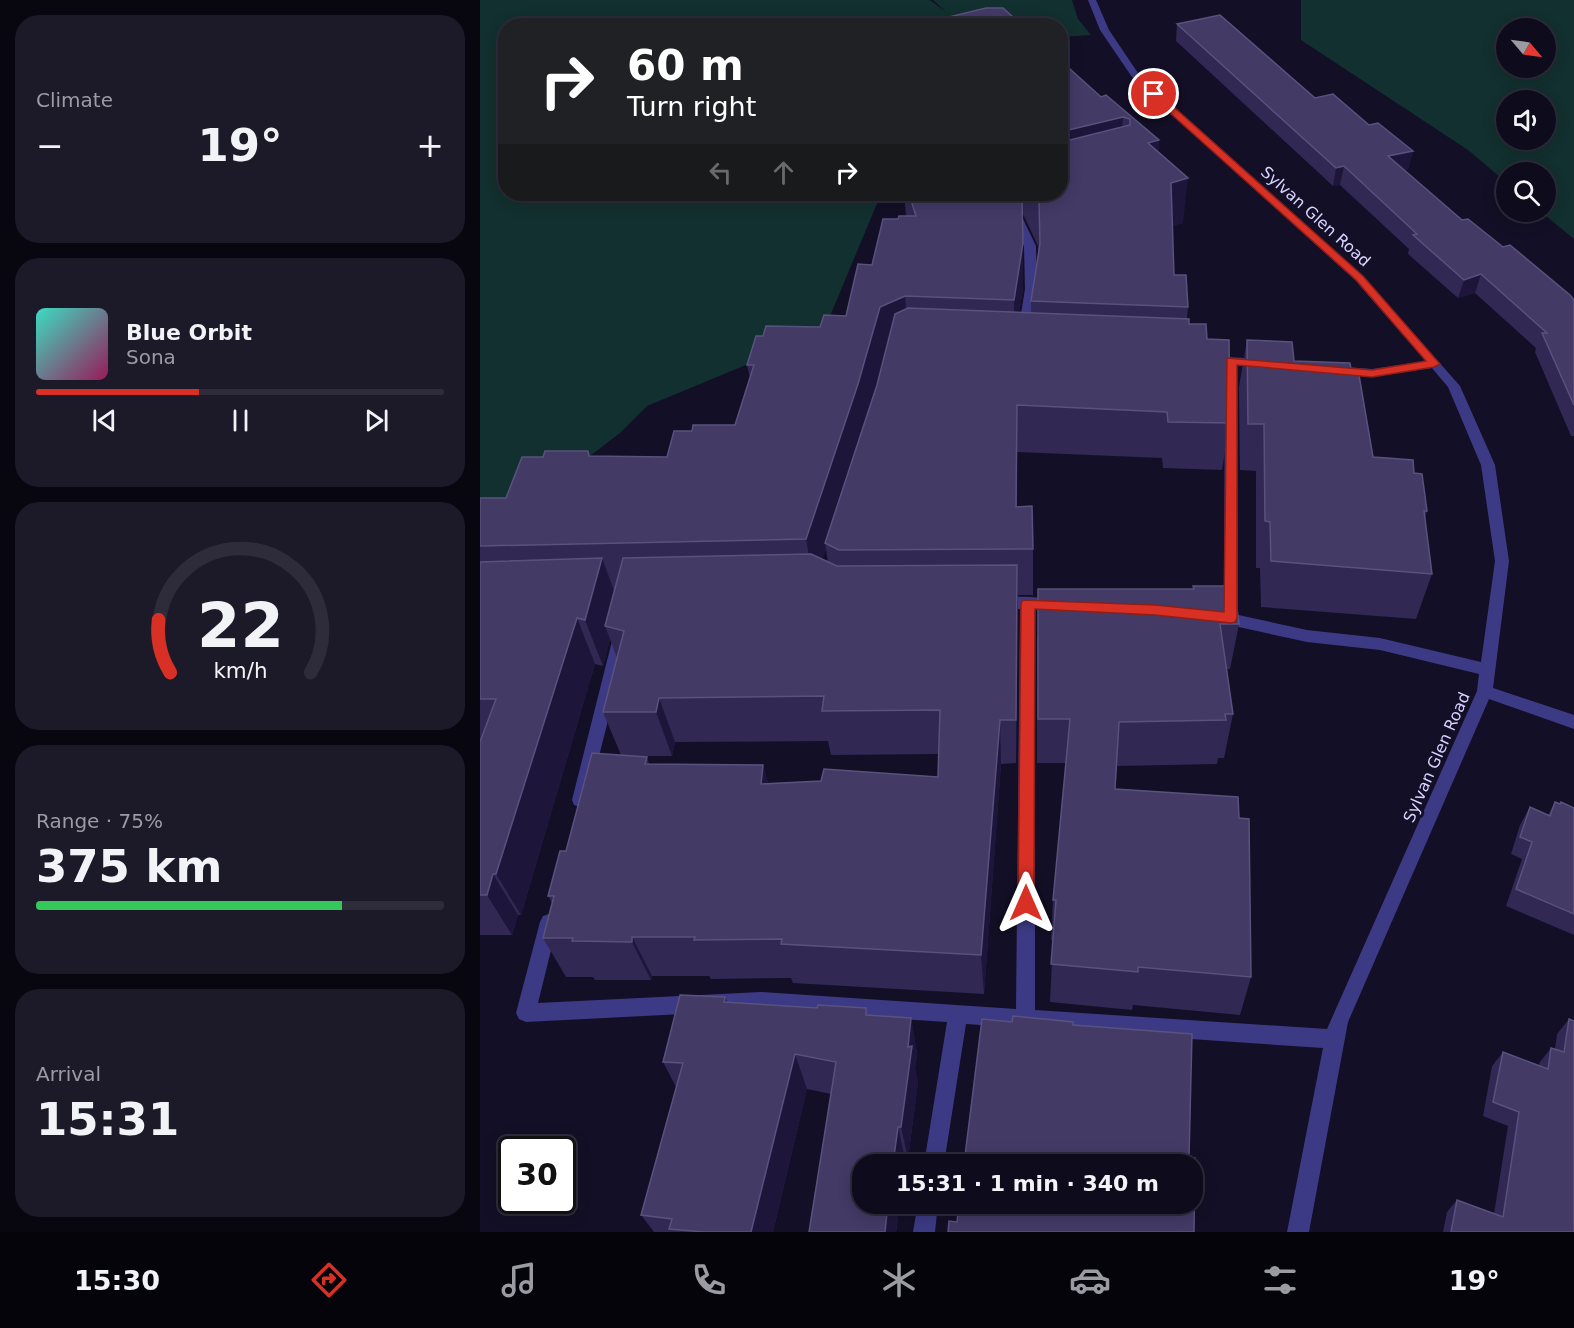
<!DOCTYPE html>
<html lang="en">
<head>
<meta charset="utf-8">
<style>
	body { margin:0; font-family:"DejaVu Sans",sans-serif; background:#1c1929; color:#f1f3f6; height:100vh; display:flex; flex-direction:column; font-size:22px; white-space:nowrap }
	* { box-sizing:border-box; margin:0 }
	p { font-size:20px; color:#9b9ba3 }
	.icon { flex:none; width:33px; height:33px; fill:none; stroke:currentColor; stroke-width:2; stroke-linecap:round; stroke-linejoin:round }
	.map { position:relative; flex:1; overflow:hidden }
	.drawer { display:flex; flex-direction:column; gap:15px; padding:15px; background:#08060f; width:480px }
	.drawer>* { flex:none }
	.banner { position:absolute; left:18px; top:18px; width:570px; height:183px; border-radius:24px; box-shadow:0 3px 15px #0003,0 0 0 2px #2e2b3b; background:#202124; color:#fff; overflow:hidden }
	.needle { width:39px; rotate:119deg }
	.tools { position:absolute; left:1016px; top:18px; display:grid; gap:12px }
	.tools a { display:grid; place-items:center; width:60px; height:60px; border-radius:50%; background:#0e0b1c; box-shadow:0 3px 15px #0003,0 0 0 2px #2e2b3b; font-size:30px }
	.speed { position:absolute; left:18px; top:1136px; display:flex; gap:12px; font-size:30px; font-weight:700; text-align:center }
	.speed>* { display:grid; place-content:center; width:78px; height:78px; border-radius:50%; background:#0e0b1c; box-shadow:0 3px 15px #0003,0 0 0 2px #2e2b3b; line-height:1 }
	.speed .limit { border:3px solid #111; border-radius:9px; background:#fff; color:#111 }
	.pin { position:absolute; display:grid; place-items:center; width:51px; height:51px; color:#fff; margin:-26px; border:3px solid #fff; border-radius:50%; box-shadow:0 2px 6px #0007 }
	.me { position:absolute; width:66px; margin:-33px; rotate:0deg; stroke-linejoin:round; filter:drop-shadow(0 0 4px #0008) }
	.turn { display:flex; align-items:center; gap:21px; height:126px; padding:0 30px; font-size:27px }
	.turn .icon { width:78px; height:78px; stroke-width:2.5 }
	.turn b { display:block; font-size:42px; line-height:51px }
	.lanes { display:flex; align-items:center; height:57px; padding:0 30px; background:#0003; justify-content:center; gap:30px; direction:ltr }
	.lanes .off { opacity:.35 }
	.big { font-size:45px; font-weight:700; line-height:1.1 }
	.drawer .card { flex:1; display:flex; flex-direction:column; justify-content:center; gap:9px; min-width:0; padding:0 21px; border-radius:24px; background:#1c1929 }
	.drawer .dial { align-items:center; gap:0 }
	.dial svg { height:156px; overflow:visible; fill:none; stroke:#2e2b3b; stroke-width:7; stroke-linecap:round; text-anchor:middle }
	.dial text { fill:#f1f3f6; stroke:none }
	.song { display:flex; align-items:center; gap:18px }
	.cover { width:72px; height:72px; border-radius:9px; background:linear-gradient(135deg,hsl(170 70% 55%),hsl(330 70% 35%)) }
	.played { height:6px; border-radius:3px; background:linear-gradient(90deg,#d93025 40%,#2e2b3b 40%) }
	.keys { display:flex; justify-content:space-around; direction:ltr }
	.heat { display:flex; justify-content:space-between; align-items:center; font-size:33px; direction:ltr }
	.charge { height:9px; border-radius:4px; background:linear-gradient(90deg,#34c759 75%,#2e2b3b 0) }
	.trip { position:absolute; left:372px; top:1154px; width:351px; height:60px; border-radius:24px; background:#0e0b1c; box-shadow:0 3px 15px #0003,0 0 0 2px #2e2b3b; font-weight:700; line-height:60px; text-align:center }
	.dock { display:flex; height:96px; justify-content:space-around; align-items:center; background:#06040b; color:#9b9ba3 }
	.dock .icon { width:42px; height:42px }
	.dock .current { color:#d93025 }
	.dock b { font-size:27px; color:#f1f3f6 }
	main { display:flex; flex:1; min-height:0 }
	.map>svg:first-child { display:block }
</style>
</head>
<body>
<main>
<section class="drawer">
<div class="card"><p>Climate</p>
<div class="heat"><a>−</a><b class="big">19°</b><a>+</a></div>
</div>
<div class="card">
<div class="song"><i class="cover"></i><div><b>Blue Orbit</b><p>Sona</p></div></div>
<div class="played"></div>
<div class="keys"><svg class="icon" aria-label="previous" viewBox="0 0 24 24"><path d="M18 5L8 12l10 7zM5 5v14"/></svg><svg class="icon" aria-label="pause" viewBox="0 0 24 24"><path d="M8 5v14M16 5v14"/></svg><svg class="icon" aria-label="next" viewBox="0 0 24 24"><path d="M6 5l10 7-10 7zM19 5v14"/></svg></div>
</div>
<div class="card dial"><svg viewBox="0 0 100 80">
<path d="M14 69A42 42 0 1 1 86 69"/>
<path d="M14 69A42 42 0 0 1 8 42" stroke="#d93025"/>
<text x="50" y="56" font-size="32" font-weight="700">22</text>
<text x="50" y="72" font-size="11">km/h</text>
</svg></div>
<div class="card"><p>Range · 75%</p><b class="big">375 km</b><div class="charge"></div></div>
<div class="card"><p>Arrival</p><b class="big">15:31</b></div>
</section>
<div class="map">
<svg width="1094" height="1232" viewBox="0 0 1094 1232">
	<rect width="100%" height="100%" fill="#130f26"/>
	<g fill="#12302f" fill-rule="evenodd">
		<path d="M 0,0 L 450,0 L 466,12 L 453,0 L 592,0 L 598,19 L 611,35 L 581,37 L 580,26 L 26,26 L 26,194 L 401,194 L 343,333 L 167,406 L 140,433 L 0,540 Z"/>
		<path d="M 821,0 L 1094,0 L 1094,239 L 1061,212 L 1065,212 L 1065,172 L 1026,172 L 1026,182 L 988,150 L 821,40 ZM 1026,28 L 1065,28 L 1065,68 L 1026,68 ZM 1026,100 L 1065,100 L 1065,140 L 1026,140 Z"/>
	</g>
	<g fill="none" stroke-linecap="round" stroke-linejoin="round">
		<g fill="#3d3a85" fill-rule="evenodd">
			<path d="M 608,0 L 616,0 L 629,30 L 660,76 L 883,276 L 980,386 L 1015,465 L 1029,561 L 1013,688 L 1094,715 L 1094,729 L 1009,699 L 868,1022 L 829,1232 L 807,1232 L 843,1048 L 486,1024 L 464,1164 L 444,1164 L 467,1022 L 281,1010 L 46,1022 L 39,1019 L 36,1013 L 60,922 L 63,916 L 69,914 L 75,916 L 78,922 L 58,1003 L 281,992 L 536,1009 L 540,609 L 514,607 L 512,603 L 514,599 C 528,595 567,597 581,601 L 583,605 L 581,609 L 555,610 L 555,1010 L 847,1029 L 997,691 L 999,674 L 900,650 L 827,642 L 740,623 L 735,621 L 732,617 L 735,613 L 740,611 L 827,630 L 900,638 L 1001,662 L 1015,561 L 1001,465 L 968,387 L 952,368 L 892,377 L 849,373 L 847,370 L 849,367 L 853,366 L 892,369 L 946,361 L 875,280 L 654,80 L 620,30 Z"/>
			<path d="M 521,194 L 531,194 L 556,246 L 557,289 L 550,332 L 544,336 L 538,332 L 545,289 L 544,246 Z"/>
			<path d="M 731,356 L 782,359 L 788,363 L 782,367 L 757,365 L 758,606 L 756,610 L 746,610 L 744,606 L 745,365 L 727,363 L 725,360 Z"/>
			<path d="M 141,631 L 146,633 L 149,637 L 108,800 L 106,805 L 100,807 L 94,805 L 92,800 L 133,637 L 136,633 Z"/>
			<path d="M 438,1203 L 458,1203 L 455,1232 L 433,1232 Z"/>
		</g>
	</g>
	<g fill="#312854" fill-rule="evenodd">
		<path d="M 697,24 L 835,98 L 889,125 L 933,151 L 928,169 L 924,170 L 982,220 L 1023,247 L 1094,300 L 1094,436 L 1091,436 L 1055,352 L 1056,348 L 995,293 L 978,298 L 928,254 L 929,249 L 860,185 L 853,186 L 696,41 Z"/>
		<path d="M 621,97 L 679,140 L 678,152 L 703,223 L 692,226 L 694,275 L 708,307 L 707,319 L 709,324 L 727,339 L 750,423 L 742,470 L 683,468 L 682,458 L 537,452 L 537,507 L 553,549 L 553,595 L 538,595 L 536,763 L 521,764 L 504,994 L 313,983 L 311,978 L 231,979 L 229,976 L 172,976 L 171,980 L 115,980 L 113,977 L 86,977 L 63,938 L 72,903 L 68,896 L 86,851 L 141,755 L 123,712 L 137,658 L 130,639 L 123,666 L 115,664 L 41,915 L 38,915 L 32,935 L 0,935 L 0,498 L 26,498 L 63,457 L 187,457 L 212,431 L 255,425 L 270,378 L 267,365 L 283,336 L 340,327 L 366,316 L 392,265 L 418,219 L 426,216 L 424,194 L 580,194 ZM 542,212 L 558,246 L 558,252 L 551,301 L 551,313 L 539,313 L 543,289 ZM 405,353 L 397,385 L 392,399 ZM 346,549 L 348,563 L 342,560 ZM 348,741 L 351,755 L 459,754 L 458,777 L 288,783 L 283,765 L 169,764 L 167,757 L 156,756 L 192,756 L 195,742 Z"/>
		<path d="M 767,340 L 814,361 L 872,375 L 893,457 L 934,473 L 947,511 L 945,518 L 952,574 L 936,619 L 781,607 L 780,568 L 776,568 L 776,471 L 760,470 L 759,387 Z"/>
		<path d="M 713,586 L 759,624 L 750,669 L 747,669 L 753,714 L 744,758 L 738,758 L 737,764 L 637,766 L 635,789 L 759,818 L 771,977 L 760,1015 L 653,1005 L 652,1010 L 570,1002 L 573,940 L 571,940 L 573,900 L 586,763 L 557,763 L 557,635 L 713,589 Z"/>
		<path d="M 1075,802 L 1094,808 L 1094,935 L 1026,906 L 1042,859 L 1031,854 L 1040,825 L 1050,807 L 1068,815 Z"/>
		<path d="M 245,997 L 248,1003 L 388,1015 L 431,1018 L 437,1054 L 435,1069 L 438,1082 L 428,1159 L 425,1159 L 382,1203 L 420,1203 L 416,1232 L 329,1232 L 351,1094 L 327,1089 L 293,1232 L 174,1232 L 161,1215 L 196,1087 L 183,1062 Z"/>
		<path d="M 1089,1019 L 1094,1232 L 963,1232 L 967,1212 L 977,1200 L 1014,1214 L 1028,1126 L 1003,1116 L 1012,1066 L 1023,1052 L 1059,1065 L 1060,1062 L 1071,1048 L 1075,1049 L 1077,1034 Z"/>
	</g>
	<g fill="#1d163a">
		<path d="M 643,117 L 640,161 L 580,176 L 580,132 Z"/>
		<path d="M 679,140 L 675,185 L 668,143 Z"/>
		<path d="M 933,151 L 928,169 L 903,175 L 908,156 Z"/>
		<path d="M 864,166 L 860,185 L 853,186 L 856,168 Z"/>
		<path d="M 708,178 L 703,223 L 687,228 L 691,183 Z"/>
		<path d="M 543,243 L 543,289 L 534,346 L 534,300 Z"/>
		<path d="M 1001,274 L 995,293 L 978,298 L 984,280 Z"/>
		<path d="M 425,296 L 429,342 L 405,353 L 384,430 L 345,543 L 346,549 L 334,585 L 326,539 L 400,307 Z"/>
		<path d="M 122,558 L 139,604 L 125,626 L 130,639 L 123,666 L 105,620 Z"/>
		<path d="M 537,565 L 538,611 L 536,763 L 536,720 Z"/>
		<path d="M 97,618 L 115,664 L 41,915 L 16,874 Z"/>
		<path d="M 179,698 L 195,742 L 192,756 L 176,712 Z"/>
		<path d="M 520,720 L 521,764 L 504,994 L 501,955 Z"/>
		<path d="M 283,765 L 295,808 L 281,784 Z"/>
		<path d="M 13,874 L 38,915 L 32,935 L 7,895 Z"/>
		<path d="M 152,937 L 172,976 L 171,980 L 152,942 Z"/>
		<path d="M 431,1018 L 437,1054 L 435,1069 L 438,1082 L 428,1159 L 421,1127 L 428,1047 Z"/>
		<path d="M 315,1054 L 327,1089 L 293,1232 L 271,1232 Z"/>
		<path d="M 418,1127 L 425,1159 L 424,1164 L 413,1164 Z"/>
		<path d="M 408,1203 L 420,1203 L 416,1232 L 405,1232 Z"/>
	</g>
	<g fill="#433a66" stroke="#5a527e" stroke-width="1.5">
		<path d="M 506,8 L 523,8 L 543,26 L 432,26 Z"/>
		<path d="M 740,15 L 835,98 L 853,94 L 889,125 L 898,123 L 933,151 L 908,156 L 982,220 L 988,219 L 1023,247 L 1030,245 L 1090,295 L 1094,300 L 1094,405 L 1062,333 L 1067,333 L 1001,274 L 984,280 L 933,235 L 937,234 L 864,166 L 856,168 L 697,24 Z"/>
		<path d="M 580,60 L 621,97 L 626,95 L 679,140 L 668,143 L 708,178 L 691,183 L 694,275 L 706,275 L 708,307 L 551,301 L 560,244 L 559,201 L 555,194 L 580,194 L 580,141 L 582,142 L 650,125 L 650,119 L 643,117 L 580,132 Z"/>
		<path d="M 429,194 L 538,194 L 542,201 L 543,243 L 534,300 L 425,296 L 400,307 L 378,384 L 326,539 L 0,546 L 0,498 L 26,498 L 42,457 L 63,457 L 65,451 L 108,451 L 109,456 L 187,457 L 194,431 L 212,431 L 213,425 L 255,425 L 274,365 L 267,365 L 276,336 L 283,336 L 286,326 L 340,327 L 344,315 L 366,316 L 378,264 L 392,265 L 403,219 L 418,219 L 419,216 L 436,216 Z"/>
		<path d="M 428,308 L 709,319 L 709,324 L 726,324 L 727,339 L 749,340 L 750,423 L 688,422 L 687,412 L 537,405 L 536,507 L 552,506 L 553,549 L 359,550 L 345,543 L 397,385 L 415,314 Z"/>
		<path d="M 767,340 L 812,342 L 814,361 L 870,363 L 872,375 L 879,375 L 893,457 L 933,460 L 934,473 L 942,474 L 947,511 L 944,511 L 952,574 L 791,561 L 790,522 L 785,521 L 784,424 L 768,424 Z"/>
		<path d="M 331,554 L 357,566 L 537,565 L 536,720 L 520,720 L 501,955 L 301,944 L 302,939 L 214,940 L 215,937 L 152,937 L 152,942 L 92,941 L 93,938 L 63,938 L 74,896 L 68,896 L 80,851 L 86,851 L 112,753 L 167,757 L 165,764 L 283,765 L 281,784 L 341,781 L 344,769 L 458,777 L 460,710 L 342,711 L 344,696 L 179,698 L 176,712 L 123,712 L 144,631 L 125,626 L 143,558 Z"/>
		<path d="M 122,558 L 105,620 L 97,618 L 16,874 L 13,874 L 7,895 L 0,895 L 0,742 L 16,699 L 0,699 L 0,562 Z"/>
		<path d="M 713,586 L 754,586 L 759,624 L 740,624 L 753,714 L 745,714 L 746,720 L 639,722 L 635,789 L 758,797 L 759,818 L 769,819 L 771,977 L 658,967 L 658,972 L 571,964 L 576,900 L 573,900 L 590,719 L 558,719 L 558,589 L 714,589 Z"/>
		<path d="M 1075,802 L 1080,804 L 1081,802 L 1094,808 L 1094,914 L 1036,889 L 1052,842 L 1040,837 L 1050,807 L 1070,816 Z"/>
		<path d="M 200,995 L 245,997 L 244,1002 L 337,1008 L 338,1005 L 386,1008 L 386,1015 L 431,1018 L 428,1047 L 432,1046 L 421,1127 L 418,1127 L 413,1164 L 382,1164 L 382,1203 L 408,1203 L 405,1232 L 329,1232 L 356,1062 L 315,1054 L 271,1232 L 224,1232 L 189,1229 L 192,1219 L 161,1215 L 203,1063 L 183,1062 Z"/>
		<path d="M 533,1016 L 593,1022 L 593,1025 L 712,1034 L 709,1158 L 715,1158 L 714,1232 L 468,1232 L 469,1221 L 477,1222 L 479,1203 L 712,1203 L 712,1164 L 484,1164 L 502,1019 L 532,1022 Z"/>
		<path d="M 1089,1019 L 1094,1021 L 1094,1232 L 971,1232 L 977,1200 L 1023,1217 L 1039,1112 L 1013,1102 L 1023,1052 L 1068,1069 L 1071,1048 L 1084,1052 Z"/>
	</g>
	<path fill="#d93025" stroke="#8d1f18" stroke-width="1.5" d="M 671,92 L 677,92 L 883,276 L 960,364 L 954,367 L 892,377 L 757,365 L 757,618 L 755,622 L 751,623 L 675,615 L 555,609 L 554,903 L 551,908 L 546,910 L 540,908 L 538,903 L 541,603 L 543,600 L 675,605 L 744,612 L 747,358 L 892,370 L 946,361 L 876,280 L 671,96 Z"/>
	<g text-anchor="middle" stroke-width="6" stroke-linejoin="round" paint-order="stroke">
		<g font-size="16" fill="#d9d4ff" stroke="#130f26">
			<text transform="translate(836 216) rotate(42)" y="6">Sylvan Glen Road</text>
			<text transform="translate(956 757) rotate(-66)" y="6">Sylvan Glen Road</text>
		</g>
	</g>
</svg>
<div class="tools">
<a><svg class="needle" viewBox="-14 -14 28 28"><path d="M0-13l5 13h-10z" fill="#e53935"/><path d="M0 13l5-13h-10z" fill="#9b9ba3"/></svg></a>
<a><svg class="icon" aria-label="sound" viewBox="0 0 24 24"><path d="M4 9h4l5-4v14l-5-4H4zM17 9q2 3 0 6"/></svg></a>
<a><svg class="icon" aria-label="search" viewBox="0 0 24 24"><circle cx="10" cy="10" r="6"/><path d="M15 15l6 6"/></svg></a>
</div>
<div class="speed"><div class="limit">30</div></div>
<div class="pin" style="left:674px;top:94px;background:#d93025"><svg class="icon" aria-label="arrive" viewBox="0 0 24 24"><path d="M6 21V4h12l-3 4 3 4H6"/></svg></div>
<svg class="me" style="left:546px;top:903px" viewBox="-20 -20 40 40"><path d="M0-17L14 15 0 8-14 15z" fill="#d93025" stroke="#fff" stroke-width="4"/></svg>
<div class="trip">15:31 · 1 min · 340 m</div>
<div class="banner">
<div class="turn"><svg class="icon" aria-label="right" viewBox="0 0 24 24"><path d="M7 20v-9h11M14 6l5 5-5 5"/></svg><div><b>60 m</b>Turn right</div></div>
<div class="lanes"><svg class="icon off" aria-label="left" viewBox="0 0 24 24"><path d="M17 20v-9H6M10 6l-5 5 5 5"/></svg><svg class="icon off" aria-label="ahead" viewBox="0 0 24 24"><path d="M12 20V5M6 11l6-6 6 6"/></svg><svg class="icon" aria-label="right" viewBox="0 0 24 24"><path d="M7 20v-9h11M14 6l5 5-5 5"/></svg></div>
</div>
</div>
</main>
<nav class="dock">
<b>15:30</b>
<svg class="icon current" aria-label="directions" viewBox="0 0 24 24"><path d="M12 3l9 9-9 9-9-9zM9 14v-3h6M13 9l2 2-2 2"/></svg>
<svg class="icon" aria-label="music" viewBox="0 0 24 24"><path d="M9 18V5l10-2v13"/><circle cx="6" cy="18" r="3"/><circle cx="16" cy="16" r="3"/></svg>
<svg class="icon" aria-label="phone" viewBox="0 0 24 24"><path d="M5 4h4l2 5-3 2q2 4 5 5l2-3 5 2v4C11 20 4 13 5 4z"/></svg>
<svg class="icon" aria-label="climate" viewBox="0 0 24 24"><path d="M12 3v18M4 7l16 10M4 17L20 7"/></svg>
<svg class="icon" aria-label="car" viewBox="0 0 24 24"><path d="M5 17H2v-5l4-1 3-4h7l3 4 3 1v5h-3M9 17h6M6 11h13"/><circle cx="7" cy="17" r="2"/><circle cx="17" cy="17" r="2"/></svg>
<svg class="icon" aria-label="filters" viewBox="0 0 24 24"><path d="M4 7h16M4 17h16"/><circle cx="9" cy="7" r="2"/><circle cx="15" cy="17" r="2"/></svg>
<b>19°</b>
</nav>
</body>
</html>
